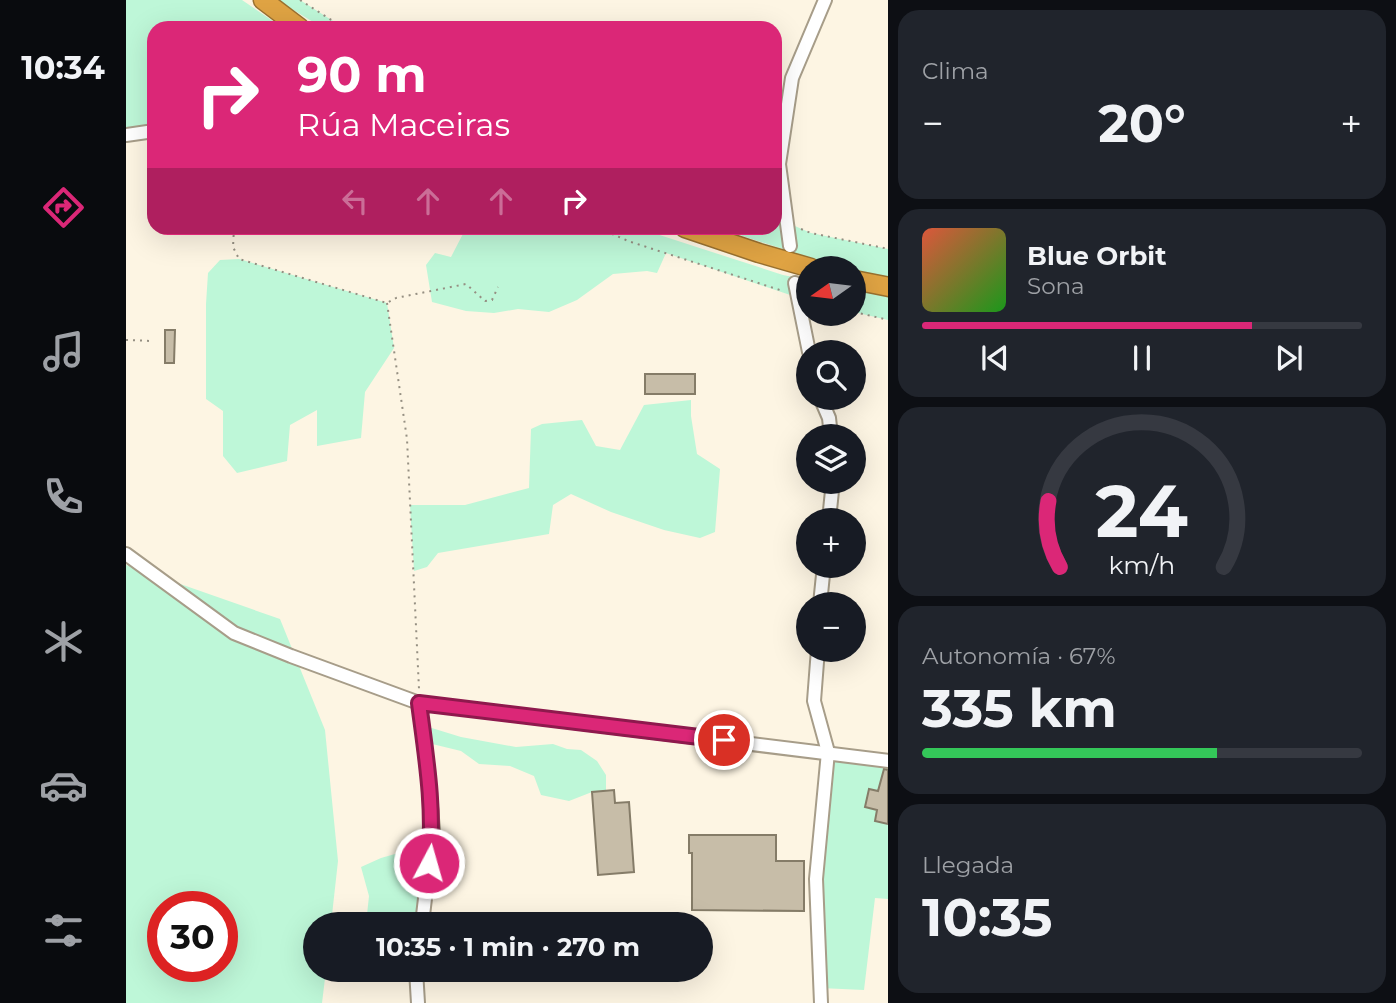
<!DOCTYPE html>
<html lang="es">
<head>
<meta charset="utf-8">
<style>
	body { margin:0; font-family:Montserrat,sans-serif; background:#20242c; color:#f1f3f6; height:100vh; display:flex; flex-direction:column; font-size:26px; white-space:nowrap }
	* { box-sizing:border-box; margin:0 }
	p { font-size:23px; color:#9ea1a6 }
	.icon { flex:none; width:38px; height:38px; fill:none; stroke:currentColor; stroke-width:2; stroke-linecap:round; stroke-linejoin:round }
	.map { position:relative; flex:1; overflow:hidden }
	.drawer { display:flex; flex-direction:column; gap:10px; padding:10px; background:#0d0f14; width:508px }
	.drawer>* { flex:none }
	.guide { position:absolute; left:21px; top:21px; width:635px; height:214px; border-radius:21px; box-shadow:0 7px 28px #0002; background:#db2777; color:#fff; overflow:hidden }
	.needle { width:46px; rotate:256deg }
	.fabs { position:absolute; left:670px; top:256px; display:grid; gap:14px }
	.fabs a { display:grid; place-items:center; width:70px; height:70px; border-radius:50%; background:#171b24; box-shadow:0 7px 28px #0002; font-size:35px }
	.speed { position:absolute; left:21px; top:891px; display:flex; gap:14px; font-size:35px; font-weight:700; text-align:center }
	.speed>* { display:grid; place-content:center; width:91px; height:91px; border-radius:50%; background:#171b24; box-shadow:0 7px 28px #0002; line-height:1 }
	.speed .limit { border:10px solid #d22; background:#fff; color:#111 }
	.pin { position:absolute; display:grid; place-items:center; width:60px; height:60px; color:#fff; margin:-30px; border:4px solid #fff; border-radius:50%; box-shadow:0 2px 7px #0007 }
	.me { position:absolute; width:77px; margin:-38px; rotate:6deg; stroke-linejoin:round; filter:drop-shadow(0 0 5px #0008) }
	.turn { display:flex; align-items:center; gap:24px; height:147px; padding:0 35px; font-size:32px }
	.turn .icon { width:91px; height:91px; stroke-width:2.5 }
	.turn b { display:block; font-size:49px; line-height:60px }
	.lanes { display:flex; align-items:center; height:66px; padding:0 35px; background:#0003; justify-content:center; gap:35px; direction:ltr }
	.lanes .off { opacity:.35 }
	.big { font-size:52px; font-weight:700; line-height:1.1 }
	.drawer .widget { flex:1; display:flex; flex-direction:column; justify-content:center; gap:10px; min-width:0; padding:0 24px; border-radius:21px; background:#20242c }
	.drawer .dial { align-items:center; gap:0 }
	.dial svg { height:182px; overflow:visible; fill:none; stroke:#363941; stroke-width:7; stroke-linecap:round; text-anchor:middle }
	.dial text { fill:#f1f3f6; stroke:none }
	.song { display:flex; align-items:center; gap:21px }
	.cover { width:84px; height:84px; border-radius:10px; background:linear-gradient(135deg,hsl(10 70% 55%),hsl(120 70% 35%)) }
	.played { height:7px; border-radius:4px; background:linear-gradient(90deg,#db2777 75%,#363941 75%) }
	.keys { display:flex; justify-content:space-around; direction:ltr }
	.heat { display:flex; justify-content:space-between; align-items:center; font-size:38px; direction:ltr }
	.charge { height:10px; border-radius:5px; background:linear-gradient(90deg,#34c759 67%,#363941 0) }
	.trip { position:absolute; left:177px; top:912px; width:410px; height:70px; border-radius:35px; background:#171b24; box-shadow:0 7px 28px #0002; font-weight:700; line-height:70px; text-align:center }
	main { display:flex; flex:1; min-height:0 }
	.dock { display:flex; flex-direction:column; width:126px; justify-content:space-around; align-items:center; background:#090b0e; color:#9ea1a6 }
	.dock .icon { width:49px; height:49px }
	.dock .on { color:#db2777 }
	.dock b { font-size:32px; color:#f1f3f6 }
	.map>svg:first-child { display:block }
</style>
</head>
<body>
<main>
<nav class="dock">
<b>10:34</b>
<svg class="icon on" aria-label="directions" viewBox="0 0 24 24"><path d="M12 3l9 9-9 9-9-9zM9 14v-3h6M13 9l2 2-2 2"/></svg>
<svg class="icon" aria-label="music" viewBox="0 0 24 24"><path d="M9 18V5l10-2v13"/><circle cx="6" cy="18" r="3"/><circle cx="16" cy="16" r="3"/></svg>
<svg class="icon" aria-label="phone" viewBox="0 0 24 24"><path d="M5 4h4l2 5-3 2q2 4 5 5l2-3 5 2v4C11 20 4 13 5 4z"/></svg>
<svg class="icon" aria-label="climate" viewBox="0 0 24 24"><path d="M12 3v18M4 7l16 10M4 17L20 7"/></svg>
<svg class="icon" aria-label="car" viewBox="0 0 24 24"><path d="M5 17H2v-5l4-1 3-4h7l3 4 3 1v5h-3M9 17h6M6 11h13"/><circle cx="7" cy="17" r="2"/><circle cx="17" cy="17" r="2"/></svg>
<svg class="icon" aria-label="filters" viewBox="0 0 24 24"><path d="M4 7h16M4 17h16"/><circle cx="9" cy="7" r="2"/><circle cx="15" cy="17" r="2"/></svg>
</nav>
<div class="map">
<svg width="763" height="1003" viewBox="0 0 763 1003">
	<rect width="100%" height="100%" fill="#fdf5e3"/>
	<g fill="#bef7d8" fill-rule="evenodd">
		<path d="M 0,0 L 116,0 L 157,28 L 28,28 L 28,128 L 0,131 Z"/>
		<path d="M 151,0 L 174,0 L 218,28 L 197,28 Z"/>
		<path d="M 649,221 L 662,223 L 685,233 L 762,249 L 762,278 L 730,272 L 728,268 L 715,268 L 592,228 L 649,228 Z"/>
		<path d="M 340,228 L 512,228 L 657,275 L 682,280 L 682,301 L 540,253 L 531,273 L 521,271 L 487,274 L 451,300 L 423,312 L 392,309 L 368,313 L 340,311 L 306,302 L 300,265 L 309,253 L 325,257 Z"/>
		<path d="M 113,259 L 261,303 L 268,348 L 239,392 L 235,438 L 191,446 L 191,410 L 164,425 L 161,461 L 111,473 L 97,456 L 97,411 L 80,399 L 80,304 L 82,273 L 94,260 Z"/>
		<path d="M 728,290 L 762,297 L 762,320 L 728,312 Z"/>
		<path d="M 565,400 L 565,416 L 571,454 L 594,469 L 589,532 L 574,538 L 538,530 L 485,512 L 445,494 L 427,505 L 423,534 L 312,553 L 301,567 L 288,571 L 284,505 L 339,505 L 403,488 L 405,429 L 416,424 L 456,420 L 470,446 L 494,450 L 518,405 Z"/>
		<path d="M 0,565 L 154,619 L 199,730 L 212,861 L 205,924 L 189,924 L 189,970 L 200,970 L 196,1003 L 0,1003 ZM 37,906 L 96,906 L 96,966 L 37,966 Z"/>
		<path d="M 296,725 L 335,737 L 390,747 L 427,744 L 441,749 L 455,750 L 471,761 L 480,775 L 480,791 L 466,792 L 443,801 L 415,795 L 408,776 L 384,766 L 353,764 L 335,751 L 298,742 Z"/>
		<path d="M 702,752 L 762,761 L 762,899 L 749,898 L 738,990 L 694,988 L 690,879 Z"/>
		<path d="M 283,850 L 291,851 L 303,863 L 295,924 L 240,924 L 243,896 L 235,867 L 255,858 Z"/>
	</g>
	<g fill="#c7bda8" stroke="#857c68" stroke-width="2">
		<path d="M 39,330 L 49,330 L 48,363 L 39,363 Z"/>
		<rect x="519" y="374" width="50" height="20"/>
		<path d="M 758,769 L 762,770 L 762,824 L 749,821 L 751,810 L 739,807 L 743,789 L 752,791 Z"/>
		<path d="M 488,790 L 489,803 L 503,802 L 508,872 L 472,875 L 466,792 Z"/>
		<path d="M 563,835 L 650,835 L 650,861 L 678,861 L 678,911 L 566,910 L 566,853 L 563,853 Z"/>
	</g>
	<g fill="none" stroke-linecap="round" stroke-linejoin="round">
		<defs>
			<g id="minor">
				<path d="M 0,135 L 28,131"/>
				<path d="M 664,246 L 653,164 L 666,78 L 699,0"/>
				<path d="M 669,283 L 683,352"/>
				<path d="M 694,397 L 703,418 L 705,436"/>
				<path d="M 703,520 L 707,481"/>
				<path d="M 0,554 L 108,633 L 165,656 L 293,703 L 763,761"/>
				<path d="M 694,604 L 698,565"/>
				<path d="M 692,649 L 688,701 L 702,752 L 690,879 L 695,1003"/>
				<path d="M 293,703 L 303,784 L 307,830 L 296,924"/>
				<path d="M 290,970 L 292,1003"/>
			</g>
			<g id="highway">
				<path d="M 137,0 L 174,28"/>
				<path d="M 559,228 L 633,253 L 685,268"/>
				<path d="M 728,280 L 763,287"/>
			</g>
		</defs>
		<use href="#minor" stroke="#a79d89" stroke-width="16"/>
		<use href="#highway" stroke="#997130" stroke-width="21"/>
		<g stroke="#958f82" stroke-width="2" stroke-dasharray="2 5" stroke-linecap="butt">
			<path d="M 174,0 L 218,28"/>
			<path d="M 108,228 L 107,247 L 113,259 L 261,303 L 270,298 L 340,284 L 359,301 L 366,300 L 372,287"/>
			<path d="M 473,228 L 502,241 L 657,291"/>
			<path d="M 675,229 L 685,233 L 763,249"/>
			<path d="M 261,303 L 281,439 L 293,689"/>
			<path d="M 728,312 L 763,320"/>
			<path d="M 0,340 L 26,341"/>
		</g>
		<use href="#minor" stroke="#fff" stroke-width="12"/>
		<use href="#highway" stroke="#dfa343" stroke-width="18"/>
	</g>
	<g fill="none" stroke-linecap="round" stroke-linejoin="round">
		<defs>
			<path id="route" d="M 303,863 C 309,809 300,757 293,703 L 598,740"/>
		</defs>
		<use href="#route" stroke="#8e194d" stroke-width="18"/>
		<use href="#route" stroke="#db2777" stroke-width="12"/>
	</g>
</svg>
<div class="fabs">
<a><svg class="needle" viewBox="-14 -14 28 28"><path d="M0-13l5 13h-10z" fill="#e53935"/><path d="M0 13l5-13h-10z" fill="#9ea1a6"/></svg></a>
<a><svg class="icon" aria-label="search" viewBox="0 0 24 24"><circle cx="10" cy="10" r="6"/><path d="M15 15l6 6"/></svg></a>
<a><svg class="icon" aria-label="layers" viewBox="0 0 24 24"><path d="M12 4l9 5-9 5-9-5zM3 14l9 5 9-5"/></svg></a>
<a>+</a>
<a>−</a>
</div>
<div class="speed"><div class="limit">30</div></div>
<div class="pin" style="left:598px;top:740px;background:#d93025"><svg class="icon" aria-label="arrive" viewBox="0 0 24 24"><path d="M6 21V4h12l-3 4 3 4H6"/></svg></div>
<svg class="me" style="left:303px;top:863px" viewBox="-20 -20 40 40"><circle r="17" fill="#db2777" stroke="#fff" stroke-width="3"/><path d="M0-11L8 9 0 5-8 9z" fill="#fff"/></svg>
<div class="trip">10:35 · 1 min · 270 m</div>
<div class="guide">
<div class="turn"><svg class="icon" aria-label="right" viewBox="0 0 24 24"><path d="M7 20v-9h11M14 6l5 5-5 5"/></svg><div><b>90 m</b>Rúa Maceiras</div></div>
<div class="lanes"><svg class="icon off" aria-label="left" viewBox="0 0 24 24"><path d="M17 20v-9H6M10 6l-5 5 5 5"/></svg><svg class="icon off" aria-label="ahead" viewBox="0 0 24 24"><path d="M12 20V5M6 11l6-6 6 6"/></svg><svg class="icon off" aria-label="ahead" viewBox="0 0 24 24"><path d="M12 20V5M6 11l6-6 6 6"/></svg><svg class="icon" aria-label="right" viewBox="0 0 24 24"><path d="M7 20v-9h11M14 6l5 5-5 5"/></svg></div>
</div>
</div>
<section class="drawer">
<div class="widget"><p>Clima</p>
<div class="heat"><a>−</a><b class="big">20°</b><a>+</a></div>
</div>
<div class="widget">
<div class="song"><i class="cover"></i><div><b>Blue Orbit</b><p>Sona</p></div></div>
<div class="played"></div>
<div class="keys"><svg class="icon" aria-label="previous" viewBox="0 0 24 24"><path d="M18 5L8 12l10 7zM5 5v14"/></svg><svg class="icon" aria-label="pause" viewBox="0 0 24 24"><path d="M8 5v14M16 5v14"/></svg><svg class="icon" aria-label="next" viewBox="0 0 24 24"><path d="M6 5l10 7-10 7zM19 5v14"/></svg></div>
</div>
<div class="widget dial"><svg viewBox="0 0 100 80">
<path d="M14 69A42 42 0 1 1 86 69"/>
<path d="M14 69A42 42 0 0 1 9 40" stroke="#db2777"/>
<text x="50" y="56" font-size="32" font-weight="700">24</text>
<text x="50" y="72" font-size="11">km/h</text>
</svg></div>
<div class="widget"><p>Autonomía · 67%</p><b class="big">335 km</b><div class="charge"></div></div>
<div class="widget"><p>Llegada</p><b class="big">10:35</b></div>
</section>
</main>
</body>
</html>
